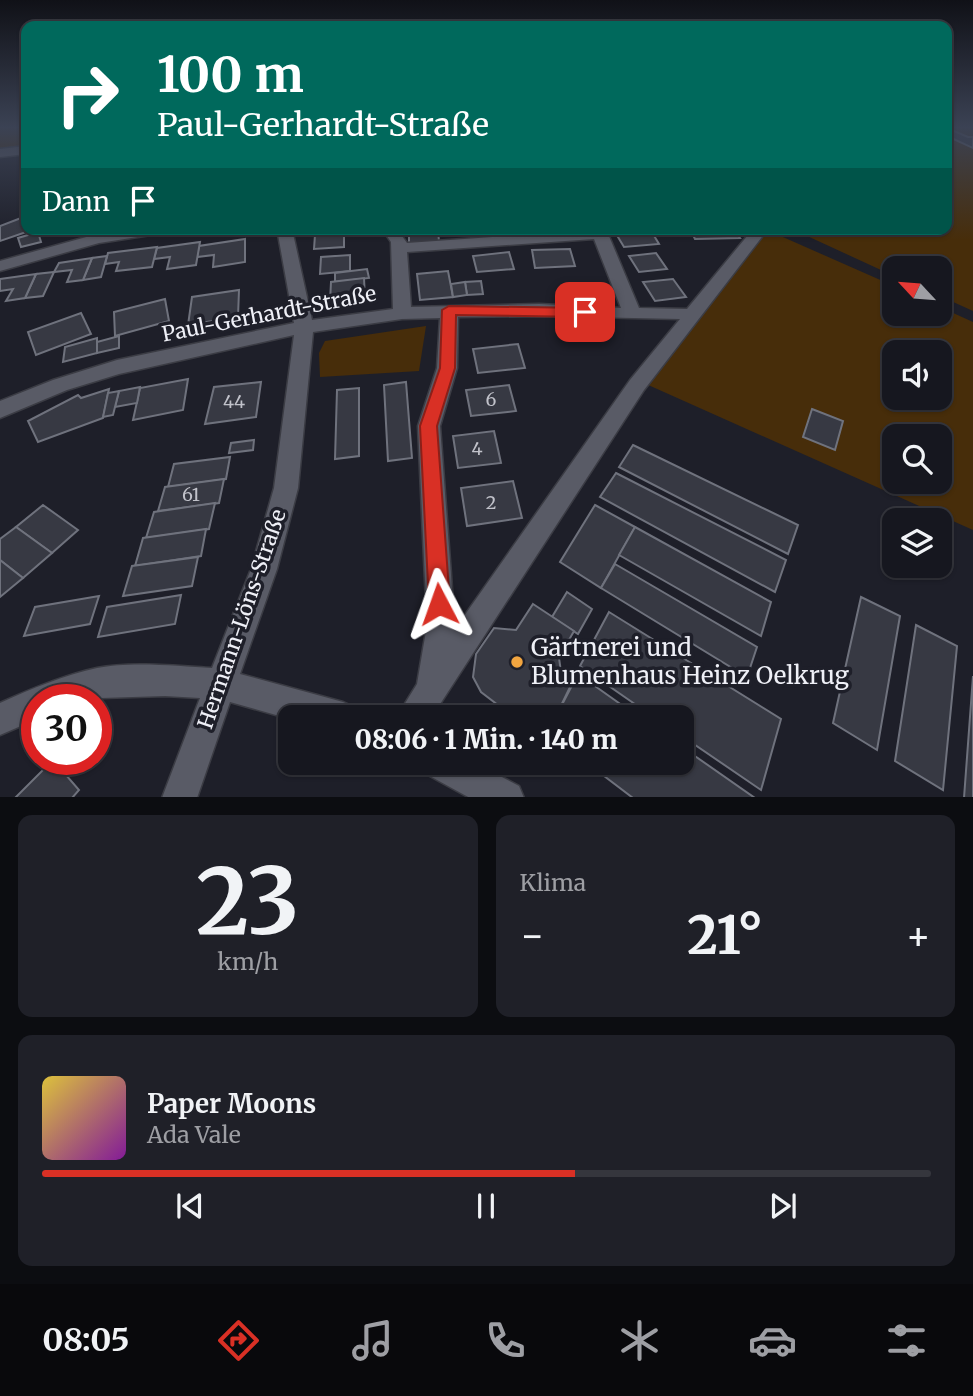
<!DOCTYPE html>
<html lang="de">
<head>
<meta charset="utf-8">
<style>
	body { margin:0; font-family:Merriweather,serif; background:#1f2028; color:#f1f3f6; height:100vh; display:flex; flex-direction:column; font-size:26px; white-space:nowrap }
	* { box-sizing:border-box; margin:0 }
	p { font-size:23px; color:#9e9fa4 }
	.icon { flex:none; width:38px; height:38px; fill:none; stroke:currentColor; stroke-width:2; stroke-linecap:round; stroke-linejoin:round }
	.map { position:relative; height:797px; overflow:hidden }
	.drawer { display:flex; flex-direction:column; gap:18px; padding:18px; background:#0c0d11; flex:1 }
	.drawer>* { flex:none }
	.banner { position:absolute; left:21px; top:21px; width:931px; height:214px; border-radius:14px; box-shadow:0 2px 5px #0004,0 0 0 2px #35363d; background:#00695c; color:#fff; overflow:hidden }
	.needle { width:46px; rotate:296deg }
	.fabs { position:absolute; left:882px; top:256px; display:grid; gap:14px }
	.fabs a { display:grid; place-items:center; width:70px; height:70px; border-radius:14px; background:#16171f; box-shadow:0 2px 5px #0004,0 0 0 2px #35363d; font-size:35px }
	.speed { position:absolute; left:21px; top:684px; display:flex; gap:14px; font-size:35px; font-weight:700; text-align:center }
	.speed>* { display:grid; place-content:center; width:91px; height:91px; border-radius:50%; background:#16171f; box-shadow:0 2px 5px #0004,0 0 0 2px #35363d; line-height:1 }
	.speed .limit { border:10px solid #d22; background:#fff; color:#111 }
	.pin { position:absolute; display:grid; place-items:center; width:60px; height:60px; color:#fff; margin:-30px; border-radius:14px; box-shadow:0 4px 10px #0006 }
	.me { position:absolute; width:77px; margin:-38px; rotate:356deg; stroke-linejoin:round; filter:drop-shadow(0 0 5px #0008) }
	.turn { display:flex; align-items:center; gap:24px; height:147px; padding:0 21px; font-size:32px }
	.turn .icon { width:91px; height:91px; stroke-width:2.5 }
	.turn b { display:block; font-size:49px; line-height:60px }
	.then { display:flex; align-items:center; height:66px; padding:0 21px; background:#0003; gap:14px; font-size:26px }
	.big { font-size:52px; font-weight:800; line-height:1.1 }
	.drawer .tile { flex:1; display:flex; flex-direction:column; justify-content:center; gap:10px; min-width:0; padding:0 24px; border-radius:14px; background:#1f2028 }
	.drawer .dial { align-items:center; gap:0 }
	.dial b { font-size:91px; line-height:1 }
	.song { display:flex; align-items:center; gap:21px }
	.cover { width:84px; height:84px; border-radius:10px; background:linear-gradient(135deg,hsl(50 70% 55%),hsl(290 70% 35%)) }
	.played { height:7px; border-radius:4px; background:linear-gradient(90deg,#d93025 60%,#35363d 60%) }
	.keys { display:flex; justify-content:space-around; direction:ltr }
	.heat { display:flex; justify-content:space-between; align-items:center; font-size:38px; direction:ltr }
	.drawer .tiles { flex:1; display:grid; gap:18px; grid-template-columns:1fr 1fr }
	.tile:last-child { grid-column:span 2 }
	.trip { position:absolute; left:278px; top:705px; width:416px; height:70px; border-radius:14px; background:#16171f; box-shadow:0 2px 5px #0004,0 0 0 2px #35363d; font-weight:800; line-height:70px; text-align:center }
	.menu { display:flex; height:112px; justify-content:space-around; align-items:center; background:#09090c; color:#9e9fa4 }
	.menu .icon { width:49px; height:49px }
	.menu .current { color:#d93025 }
	.menu b { font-size:32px; color:#f1f3f6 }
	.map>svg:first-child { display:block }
</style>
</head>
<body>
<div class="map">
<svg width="973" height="798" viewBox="0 0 973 798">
	<rect width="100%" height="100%" fill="#1e1f29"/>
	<g fill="#472d0a" fill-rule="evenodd">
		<path d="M 0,128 L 26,128 L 26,149 L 0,150 Z"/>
		<path d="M 947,128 L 973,128 L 973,311 L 940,296 L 940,268 L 894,268 L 894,276 L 792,229 L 947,229 Z"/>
		<path d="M 767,230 L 894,286 L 894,313 L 940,313 L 940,307 L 973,322 L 973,530 L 646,384 ZM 894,352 L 940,352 L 940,397 L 894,397 ZM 894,436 L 940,436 L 940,481 L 894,481 Z"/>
		<path d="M 426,326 L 419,371 L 320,377 L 319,353 L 325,341 Z"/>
	</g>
	<g fill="#373943" stroke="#6f727d" stroke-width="2">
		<path d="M 947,128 L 968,137 L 973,137 L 973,148 L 947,136 Z"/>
		<path d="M 21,218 L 26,224 L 26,229 L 32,230 L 0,241 L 0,226 Z"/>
		<path d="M 409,229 L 438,229 L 439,242 L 409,243 Z"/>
		<path d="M 496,229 L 525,229 L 527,232 L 498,235 Z"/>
		<path d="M 650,229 L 659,244 L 624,247 L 615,232 Z"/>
		<path d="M 690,229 L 734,229 L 740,238 L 695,239 Z"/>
		<path d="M 38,232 L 41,242 L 21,247 L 18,238 Z"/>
		<path d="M 344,232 L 344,247 L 314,249 L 315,235 Z"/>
		<path d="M 245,239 L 245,262 L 213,267 L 214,255 L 197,257 L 199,246 Z"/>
		<path d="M 200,242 L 196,265 L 167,269 L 170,257 L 154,259 L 157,248 Z"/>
		<path d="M 157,247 L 152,267 L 116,271 L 119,262 L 105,264 L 108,253 Z"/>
		<path d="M 570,249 L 575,266 L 535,268 L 532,250 Z"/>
		<path d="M 509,252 L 514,269 L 477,272 L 473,256 Z"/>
		<path d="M 656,253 L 667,269 L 639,272 L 629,256 Z"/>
		<path d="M 350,255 L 350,271 L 320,274 L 321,257 Z"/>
		<path d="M 107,256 L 101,277 L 83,280 L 92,258 Z"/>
		<path d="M 92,258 L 83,280 L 67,282 L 72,270 L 54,272 L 59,263 Z"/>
		<path d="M 367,269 L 369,278 L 335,282 L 335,273 Z"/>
		<path d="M 448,271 L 453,297 L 420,300 L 417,274 Z"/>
		<path d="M 54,272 L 43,296 L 25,298 L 36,274 Z"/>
		<path d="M 36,274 L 25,298 L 6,301 L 13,289 L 0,291 L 0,279 Z"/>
		<path d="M 364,278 L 365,299 L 330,302 L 331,282 Z"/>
		<path d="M 673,279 L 686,297 L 655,301 L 643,282 Z"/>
		<path d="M 481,281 L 483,294 L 467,295 L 465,282 Z"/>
		<path d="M 465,282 L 467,295 L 453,297 L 451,284 Z"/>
		<path d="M 239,290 L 238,317 L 188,325 L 192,297 Z"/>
		<path d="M 165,299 L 169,321 L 115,336 L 114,312 Z"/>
		<path d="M 81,313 L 91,334 L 36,355 L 28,332 Z"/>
		<path d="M 119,336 L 119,348 L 97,353 L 97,342 Z"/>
		<path d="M 97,338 L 97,353 L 63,362 L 65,347 Z"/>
		<path d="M 518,344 L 525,368 L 478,373 L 473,349 Z"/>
		<path d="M 188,379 L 183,410 L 133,420 L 140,388 Z"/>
		<path d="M 261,382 L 256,417 L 205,424 L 214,387 Z"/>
		<path d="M 406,382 L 412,458 L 388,461 L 384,385 Z"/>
		<path d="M 509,385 L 516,411 L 471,416 L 466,390 Z"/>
		<path d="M 140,387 L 137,403 L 115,407 L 119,391 Z"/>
		<path d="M 359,388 L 359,456 L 335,459 L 337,390 Z"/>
		<path d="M 109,389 L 103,418 L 38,442 L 28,421 L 78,395 L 81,398 Z"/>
		<path d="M 119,391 L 113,415 L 103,417 L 108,393 Z"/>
		<path d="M 812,409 L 843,421 L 835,450 L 803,437 Z"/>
		<path d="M 494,431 L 501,463 L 458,468 L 453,436 Z"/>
		<path d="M 254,440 L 253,450 L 229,453 L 231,443 Z"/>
		<path d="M 633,445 L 798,525 L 788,554 L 619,467 Z"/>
		<path d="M 230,457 L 226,479 L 168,487 L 174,464 Z"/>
		<path d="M 616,473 L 786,560 L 775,592 L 600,497 Z"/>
		<path d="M 224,479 L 219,503 L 158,511 L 165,487 Z"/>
		<path d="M 513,481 L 522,518 L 467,526 L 461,488 Z"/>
		<path d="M 215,503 L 209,529 L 146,538 L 154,512 Z"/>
		<path d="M 43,505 L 78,530 L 52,553 L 16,527 Z"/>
		<path d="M 595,505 L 635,527 L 601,588 L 560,562 Z"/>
		<path d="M 16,527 L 52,553 L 23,578 L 0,560 L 0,539 Z"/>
		<path d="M 635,527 L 771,602 L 761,636 L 619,555 Z"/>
		<path d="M 206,529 L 201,556 L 135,566 L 143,538 Z"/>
		<path d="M 198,557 L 192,586 L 123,596 L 132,566 Z"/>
		<path d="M 0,560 L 23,578 L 0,597 Z"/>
		<path d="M 615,564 L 757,647 L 747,677 L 601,588 Z"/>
		<path d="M 567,592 L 592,609 L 578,634 L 552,617 Z"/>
		<path d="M 181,595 L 175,624 L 98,637 L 107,607 Z"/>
		<path d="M 99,596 L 90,624 L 24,636 L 35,607 Z"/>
		<path d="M 861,597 L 900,616 L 877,750 L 833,723 Z"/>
		<path d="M 533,604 L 574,631 L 559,658 L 561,672 L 572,683 L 555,718 L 515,718 L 481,692 L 473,677 L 476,654 L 494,628 L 516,630 Z"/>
		<path d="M 609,612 L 781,719 L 761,790 L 682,736 L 682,718 L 655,718 L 580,666 Z"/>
		<path d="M 916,625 L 957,646 L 943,790 L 895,761 Z"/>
		<path d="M 578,674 L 640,718 L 555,718 Z"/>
		<path d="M 973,676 L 973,798 L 964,798 Z"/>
		<path d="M 682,747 L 755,798 L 633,798 L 587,763 L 682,763 Z"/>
		<path d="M 53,760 L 79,790 L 72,798 L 15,798 Z"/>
	</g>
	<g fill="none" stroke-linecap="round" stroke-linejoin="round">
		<defs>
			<g id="minor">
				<path d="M 26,146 L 26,154 L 0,157 L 0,149 Z"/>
				<path d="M 128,229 L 164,229 L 157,234 L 99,243 L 0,271 L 0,261 L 97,234 Z"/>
				<path d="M 277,229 L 292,229 L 312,320 L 393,309 L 391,242 L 382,229 L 397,229 L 407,243 L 606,229 L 639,308 L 687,309 L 753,229 L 768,229 L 644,390 L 431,718 L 396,718 L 417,684 L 427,625 L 418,426 L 437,368 L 440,318 L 402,319 L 313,332 L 298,488 L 277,569 L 240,674 L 343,702 L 354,707 L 359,718 L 290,719 L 230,702 L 197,798 L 162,798 L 200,698 L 165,696 L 37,700 L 37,719 L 0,735 L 0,703 C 31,689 64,675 97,668 C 130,661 179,666 212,668 L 251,569 L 274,488 L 294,335 L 119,374 L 67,390 L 0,418 L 0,401 L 53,380 L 117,360 L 294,323 ZM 594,239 L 621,308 L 539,304 L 411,307 L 407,252 ZM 539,316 L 680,319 L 630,380 L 455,629 L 440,426 L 457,368 L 458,317 Z"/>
				<path d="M 423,763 L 475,763 L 519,786 L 524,798 L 470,798 L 428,775 Z"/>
			</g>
		</defs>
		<use href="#minor" stroke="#3b3c44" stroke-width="3"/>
		<use href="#minor" fill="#595b66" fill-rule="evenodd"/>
	</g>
	<linearGradient id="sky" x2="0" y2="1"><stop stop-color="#101117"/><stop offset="0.53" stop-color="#3b4254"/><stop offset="1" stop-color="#3b4254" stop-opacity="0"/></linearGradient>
	<rect width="973" height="240" fill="url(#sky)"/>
	<path fill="#d93025" stroke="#8d1f18" stroke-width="2" d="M 449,306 L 585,308 L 592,312 L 585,317 L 456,315 L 455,368 L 437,426 L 450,604 L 447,612 L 439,615 L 432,612 L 429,604 L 420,426 L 440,368 L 442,310 Z"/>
	<circle fill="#f1a540" stroke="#1e1f29" stroke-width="2.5" cx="517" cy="662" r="7"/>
	<g text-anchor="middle" stroke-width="7" stroke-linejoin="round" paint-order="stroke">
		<g font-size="18" fill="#c1c2ca">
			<text x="491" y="406">6</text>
			<text x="234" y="408">44</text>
			<text x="477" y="455">4</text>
			<text x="191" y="501">61</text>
			<text x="491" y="509">2</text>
		</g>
		<g font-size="21" fill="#eff0f7" stroke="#1e1f29">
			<text transform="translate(269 314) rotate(-11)" y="7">Paul-Gerhardt-Straße</text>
			<text transform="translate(242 619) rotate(-71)" y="7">Hermann-Löns-Straße</text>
		</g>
		<g font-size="24" fill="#eff0f7" stroke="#1e1f29" text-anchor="start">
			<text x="531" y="656">Gärtnerei und<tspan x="531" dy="28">Blumenhaus Heinz Oelkrug</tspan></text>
		</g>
	</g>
</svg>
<div class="fabs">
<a><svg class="needle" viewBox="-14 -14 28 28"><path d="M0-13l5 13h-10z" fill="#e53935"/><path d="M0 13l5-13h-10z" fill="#9e9fa4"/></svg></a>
<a><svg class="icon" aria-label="sound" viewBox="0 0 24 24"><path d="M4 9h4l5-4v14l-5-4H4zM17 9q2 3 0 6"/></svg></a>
<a><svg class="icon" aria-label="search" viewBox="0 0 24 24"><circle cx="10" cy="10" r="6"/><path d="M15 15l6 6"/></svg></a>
<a><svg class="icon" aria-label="layers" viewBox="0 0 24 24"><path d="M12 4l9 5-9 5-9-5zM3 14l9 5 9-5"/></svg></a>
</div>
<div class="speed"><div class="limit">30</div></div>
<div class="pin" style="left:585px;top:312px;background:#d93025"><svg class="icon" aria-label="arrive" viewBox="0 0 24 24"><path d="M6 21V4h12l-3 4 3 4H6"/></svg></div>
<svg class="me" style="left:439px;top:604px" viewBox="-20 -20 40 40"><path d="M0-17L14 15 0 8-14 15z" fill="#d93025" stroke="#fff" stroke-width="4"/></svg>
<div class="trip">08:06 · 1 Min. · 140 m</div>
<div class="banner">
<div class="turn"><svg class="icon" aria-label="right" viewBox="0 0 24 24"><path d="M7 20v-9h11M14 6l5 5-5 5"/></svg><div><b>100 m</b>Paul-Gerhardt-Straße</div></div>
<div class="then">Dann<svg class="icon" aria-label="arrive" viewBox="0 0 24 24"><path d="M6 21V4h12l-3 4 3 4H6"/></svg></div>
</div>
</div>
<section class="drawer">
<div class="tiles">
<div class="tile dial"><b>23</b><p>km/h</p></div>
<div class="tile"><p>Klima</p>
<div class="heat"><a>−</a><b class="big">21°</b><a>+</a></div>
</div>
<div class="tile">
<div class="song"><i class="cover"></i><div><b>Paper Moons</b><p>Ada Vale</p></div></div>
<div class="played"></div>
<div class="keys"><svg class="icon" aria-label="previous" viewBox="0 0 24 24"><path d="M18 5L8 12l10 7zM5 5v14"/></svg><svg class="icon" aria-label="pause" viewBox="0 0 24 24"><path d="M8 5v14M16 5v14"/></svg><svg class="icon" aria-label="next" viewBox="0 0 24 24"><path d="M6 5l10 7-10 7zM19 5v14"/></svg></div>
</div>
</div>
</section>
<nav class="menu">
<b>08:05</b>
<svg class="icon current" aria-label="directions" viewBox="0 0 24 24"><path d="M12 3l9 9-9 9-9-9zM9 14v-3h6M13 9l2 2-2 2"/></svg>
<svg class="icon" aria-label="music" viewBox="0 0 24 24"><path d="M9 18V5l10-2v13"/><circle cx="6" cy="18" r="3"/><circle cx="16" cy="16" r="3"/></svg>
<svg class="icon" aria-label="phone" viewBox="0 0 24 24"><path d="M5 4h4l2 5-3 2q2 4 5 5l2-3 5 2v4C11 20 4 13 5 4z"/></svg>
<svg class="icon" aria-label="climate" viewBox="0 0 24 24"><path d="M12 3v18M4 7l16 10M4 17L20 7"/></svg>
<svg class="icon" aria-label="car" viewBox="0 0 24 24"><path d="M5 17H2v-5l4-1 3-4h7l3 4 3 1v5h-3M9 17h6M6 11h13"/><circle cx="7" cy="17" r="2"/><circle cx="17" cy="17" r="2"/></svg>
<svg class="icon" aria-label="filters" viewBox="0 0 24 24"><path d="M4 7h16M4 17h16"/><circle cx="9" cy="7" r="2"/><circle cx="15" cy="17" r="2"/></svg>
</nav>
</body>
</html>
